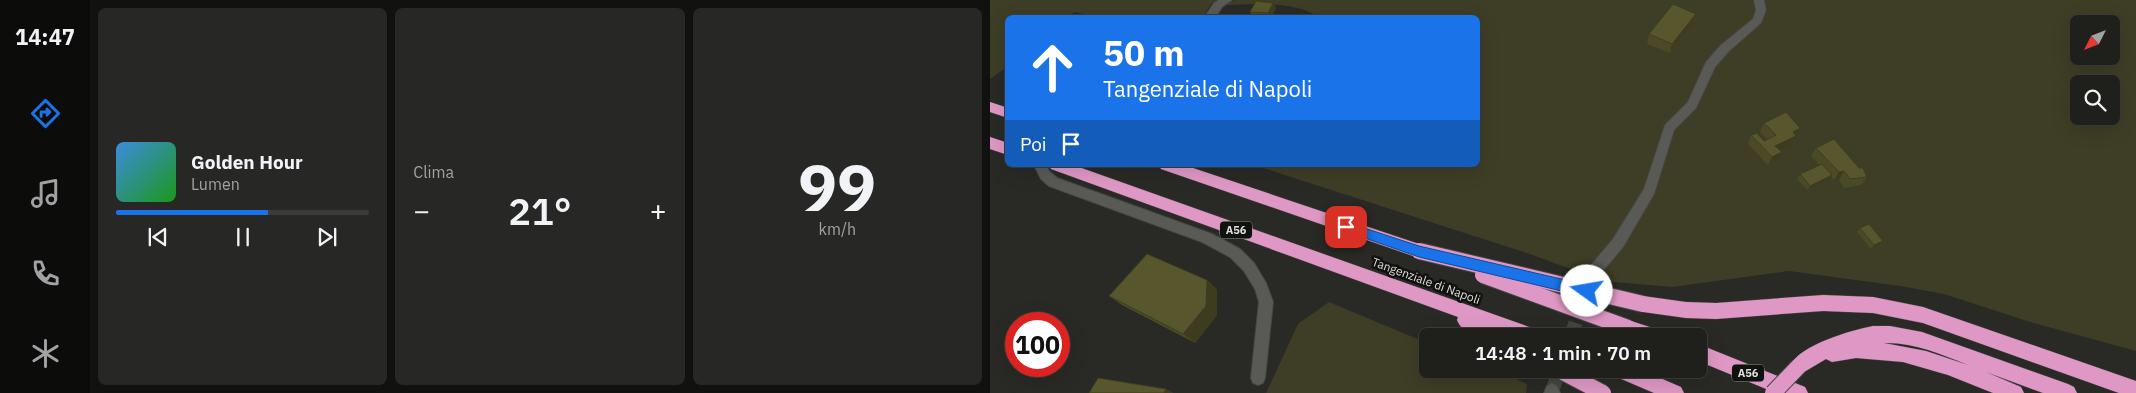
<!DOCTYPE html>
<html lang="it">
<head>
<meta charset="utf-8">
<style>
	body { margin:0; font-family:"IBM Plex Sans",sans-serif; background:#272725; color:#f1f3f6; height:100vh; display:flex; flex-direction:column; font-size:19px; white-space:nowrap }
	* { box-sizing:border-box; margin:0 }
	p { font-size:16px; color:#a1a2a3 }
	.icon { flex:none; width:28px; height:28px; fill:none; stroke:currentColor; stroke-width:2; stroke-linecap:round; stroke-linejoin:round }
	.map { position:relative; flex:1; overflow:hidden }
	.drawer { display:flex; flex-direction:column; gap:8px; padding:8px; background:#11110f; width:900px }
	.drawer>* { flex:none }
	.guide { position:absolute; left:15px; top:15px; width:475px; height:152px; border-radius:8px; box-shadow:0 5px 20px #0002,0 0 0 1px #3c3d3b; background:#1a73e8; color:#fff; overflow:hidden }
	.needle { width:32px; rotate:228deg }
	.buttons { position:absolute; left:1080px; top:15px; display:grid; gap:10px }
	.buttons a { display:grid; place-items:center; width:50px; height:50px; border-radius:8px; background:#1f1f1c; box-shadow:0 5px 20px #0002,0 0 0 1px #3c3d3b; font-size:25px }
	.speed { position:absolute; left:15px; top:312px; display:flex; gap:10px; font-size:25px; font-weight:700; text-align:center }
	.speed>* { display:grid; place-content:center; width:65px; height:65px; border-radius:50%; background:#1f1f1c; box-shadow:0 5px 20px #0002,0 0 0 1px #3c3d3b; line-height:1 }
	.speed .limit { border:8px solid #d22; background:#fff; color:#111 }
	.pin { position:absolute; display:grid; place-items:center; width:42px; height:42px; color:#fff; margin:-21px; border-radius:10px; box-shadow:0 2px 8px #0006 }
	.me { position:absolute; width:55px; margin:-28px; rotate:283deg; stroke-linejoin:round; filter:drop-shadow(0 0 4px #0008) }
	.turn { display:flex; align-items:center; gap:18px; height:105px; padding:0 15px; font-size:22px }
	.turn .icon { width:65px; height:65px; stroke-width:2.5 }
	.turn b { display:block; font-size:35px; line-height:42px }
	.then { display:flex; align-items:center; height:48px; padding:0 15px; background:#0003; gap:10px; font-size:19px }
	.big { font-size:38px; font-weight:600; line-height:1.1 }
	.drawer .widget { flex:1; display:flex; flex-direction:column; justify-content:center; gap:8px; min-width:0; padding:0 18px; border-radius:8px; background:#272725 }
	.drawer .dial { align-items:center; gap:0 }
	.dial b { font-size:65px; line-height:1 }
	.song { display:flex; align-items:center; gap:15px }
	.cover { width:60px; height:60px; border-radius:8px; background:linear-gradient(135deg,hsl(210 70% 55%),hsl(120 70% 35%)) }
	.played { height:5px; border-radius:2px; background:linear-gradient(90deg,#1a73e8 60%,#3c3d3b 60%) }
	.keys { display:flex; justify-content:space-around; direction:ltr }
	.heat { display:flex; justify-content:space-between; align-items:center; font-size:28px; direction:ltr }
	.drawer .tiles { flex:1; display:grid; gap:8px; grid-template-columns:repeat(3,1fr) }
	.trip { position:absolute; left:429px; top:328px; width:288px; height:50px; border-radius:8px; background:#1f1f1c; box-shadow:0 5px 20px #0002,0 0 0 1px #3c3d3b; font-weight:600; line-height:50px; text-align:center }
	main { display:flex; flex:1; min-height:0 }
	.dock { display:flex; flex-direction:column; width:90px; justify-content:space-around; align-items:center; background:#0c0c0b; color:#a1a2a3 }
	.dock .icon { width:35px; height:35px }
	.dock .active { color:#1a73e8 }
	.dock b { font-size:22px; color:#f1f3f6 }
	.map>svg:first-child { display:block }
</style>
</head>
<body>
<main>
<nav class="dock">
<b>14:47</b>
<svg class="icon active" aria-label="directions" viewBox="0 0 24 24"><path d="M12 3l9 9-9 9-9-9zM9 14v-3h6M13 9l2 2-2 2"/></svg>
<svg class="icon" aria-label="music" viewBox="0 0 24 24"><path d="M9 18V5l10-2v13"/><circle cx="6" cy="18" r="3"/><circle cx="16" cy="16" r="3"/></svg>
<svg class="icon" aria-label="phone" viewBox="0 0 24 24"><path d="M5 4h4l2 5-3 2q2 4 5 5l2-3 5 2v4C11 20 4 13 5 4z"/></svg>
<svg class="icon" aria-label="climate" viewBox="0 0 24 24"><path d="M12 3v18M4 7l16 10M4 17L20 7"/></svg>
</nav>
<section class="drawer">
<div class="tiles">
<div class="widget">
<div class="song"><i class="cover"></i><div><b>Golden Hour</b><p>Lumen</p></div></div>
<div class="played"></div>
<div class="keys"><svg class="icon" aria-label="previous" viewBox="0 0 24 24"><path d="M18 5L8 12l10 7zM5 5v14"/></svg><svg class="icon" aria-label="pause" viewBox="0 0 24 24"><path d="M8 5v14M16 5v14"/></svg><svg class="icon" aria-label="next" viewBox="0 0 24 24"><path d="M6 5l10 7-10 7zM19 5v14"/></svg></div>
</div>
<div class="widget"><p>Clima</p>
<div class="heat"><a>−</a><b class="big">21°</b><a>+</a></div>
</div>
<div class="widget dial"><b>99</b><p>km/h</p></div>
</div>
</section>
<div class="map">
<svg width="1146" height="393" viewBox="0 0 1146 393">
	<rect width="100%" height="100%" fill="#292926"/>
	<g fill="#3e3d25" fill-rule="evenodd">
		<path d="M 0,0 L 227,0 L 221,4 L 213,17 L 106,17 L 85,12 L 77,17 L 18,18 L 17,67 L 0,79 Z"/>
		<path d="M 246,0 L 1146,0 L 1146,351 L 1037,321 L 954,294 L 910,286 L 799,271 L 682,287 L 613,281 L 537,253 L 264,165 L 488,165 L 488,18 L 330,18 C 304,0 267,5 236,5 L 237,3 ZM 1089,24 L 1121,24 L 1121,56 L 1089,56 ZM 1089,84 L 1121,84 L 1121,116 L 1089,116 Z"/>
		<path d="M 339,302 L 437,343 L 438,369 L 501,369 L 537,384 L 536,393 L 276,393 L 308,324 Z"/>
	</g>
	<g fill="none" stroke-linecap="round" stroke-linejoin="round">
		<g stroke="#444441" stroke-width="14" stroke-dasharray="14 7" stroke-linecap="butt">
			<path d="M 581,336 L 602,274"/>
			<path d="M 562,391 L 570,369"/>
		</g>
		<defs>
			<g id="minor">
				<path d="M 229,0 L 242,0 L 232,7 L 225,18 L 214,18 L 224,3 Z"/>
				<path d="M 764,0 L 774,0 L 776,10 L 771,23 L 739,51 L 725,67 L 706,108 L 684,130 L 664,194 L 633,247 L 607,278 L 602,280 L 597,278 L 595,274 L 597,270 L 623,239 L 654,189 L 675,125 L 698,102 L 716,62 L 731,45 L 763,19 L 766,10 Z"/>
				<path d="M 44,165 L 56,165 L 59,171 L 67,178 L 222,234 L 250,249 L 264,263 L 276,283 L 283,302 L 275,378 L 273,383 L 268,385 L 263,383 L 261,378 L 269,302 L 265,289 L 254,271 L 240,257 L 212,242 L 59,186 L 51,179 Z"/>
				<path d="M 562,383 L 567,386 L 570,393 L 554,393 L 557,386 Z"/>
			</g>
			<g id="motorway">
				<path d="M 0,102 L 18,108 L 18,118 L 0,112 Z"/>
				<path d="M 0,137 L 18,143 L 18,155 L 0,149 Z"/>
				<path d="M 59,165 L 83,165 L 542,328 L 548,330 L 551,336 L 520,336 L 514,334 L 514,336 C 498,336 474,338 467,320 L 468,317 L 61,169 Z"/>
				<path d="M 169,165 L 194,165 L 429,244 L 435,246 L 437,251 L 435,256 L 429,258 L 171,169 Z"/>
				<path d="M 833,295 L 883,297 L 933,307 L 1146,381 L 1146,393 L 1129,393 L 933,323 L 883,313 L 833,311 L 726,319 L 696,318 L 653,312 L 647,310 L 645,304 L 647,298 L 653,296 L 696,302 L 726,303 Z"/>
				<path d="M 638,320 L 669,330 L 671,336 L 638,336 L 632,334 L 629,328 L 632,322 Z"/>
				<path d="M 883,326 L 900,326 L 932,332 L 1078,384 L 1084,387 L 1087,393 L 1053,393 L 996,372 L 1031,387 L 1034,393 L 1003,393 L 958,375 L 913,362 L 866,358 L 842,362 L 836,359 L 809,375 L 803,372 L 800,366 C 809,345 862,330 883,326 ZM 894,343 C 923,342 951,354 978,365 L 936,351 Z"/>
				<path d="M 708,344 L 815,387 L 818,393 L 786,393 L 708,361 Z"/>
				<path d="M 619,369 L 649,369 L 691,387 L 694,393 L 664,393 L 622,375 Z"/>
			</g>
		</defs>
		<use href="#minor" stroke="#464644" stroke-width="2"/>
		<use href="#motorway" stroke="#464644" stroke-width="1"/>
		<use href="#minor" fill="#595956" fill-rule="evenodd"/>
		<use href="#motorway" fill="#df98c5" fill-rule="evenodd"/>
		<defs>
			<g id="motorway-bridge">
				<path d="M 429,251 L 653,304"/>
				<path d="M 493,275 L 638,328"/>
				<path d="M 567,369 L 613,393"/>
				<path d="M 783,393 L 809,366"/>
			</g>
		</defs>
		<use href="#motorway-bridge" stroke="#464644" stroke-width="18" stroke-linecap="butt"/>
		<use href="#motorway-bridge" stroke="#df98c5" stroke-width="16"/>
	</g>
	<g fill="#4c4a26">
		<path d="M 283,3 L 286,8 L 281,18 L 263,17 L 260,12 Z"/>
		<path d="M 706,14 L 704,23 L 680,53 L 657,44 L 659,34 Z"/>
		<path d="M 774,123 L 810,128 L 802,145 L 790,150 L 788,160 L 778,165 L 758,144 L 761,135 L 774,141 L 777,139 L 770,132 Z"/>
		<path d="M 826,148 L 869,168 L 877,177 L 871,185 L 854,188 L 849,180 L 844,180 L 841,177 L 840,180 L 818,190 L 807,179 L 810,174 L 830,165 L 821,156 Z"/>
		<path d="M 870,228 L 893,241 L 890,245 L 881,249 L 867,232 Z"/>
		<path d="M 217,280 L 227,290 L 227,315 L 205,343 L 132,305 L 119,296 Z"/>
	</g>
	<g fill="#3e3c1f">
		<path d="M 283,3 L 286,8 L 280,18 L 278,13 Z"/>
		<path d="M 706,14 L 704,23 L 680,53 L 682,44 Z"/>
		<path d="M 810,128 L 802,145 L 781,154 L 785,146 L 803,132 Z"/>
		<path d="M 792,152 L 788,160 L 778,165 L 782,157 Z"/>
		<path d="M 854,171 L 849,180 L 844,180 L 849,172 Z"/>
		<path d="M 842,175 L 840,180 L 818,190 L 820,186 Z"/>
		<path d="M 893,241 L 890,245 L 881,249 L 884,245 Z"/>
		<path d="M 217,280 L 227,290 L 227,315 L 205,343 L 193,334 Z"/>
		<path d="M 176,389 L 184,393 L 174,393 Z"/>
	</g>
	<g fill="#58562c" stroke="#3e3c1f">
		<path d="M 266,1 L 283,3 L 278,13 L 260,12 Z"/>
		<path d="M 683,4 L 706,14 L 682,44 L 659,34 Z"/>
		<path d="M 796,112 L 810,128 L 803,132 L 806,136 L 785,146 L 792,152 L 782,157 L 761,135 L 767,133 L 774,141 L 786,135 L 774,123 Z"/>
		<path d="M 844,139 L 869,168 L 873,168 L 877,177 L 860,179 L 854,171 L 849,172 L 826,148 Z"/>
		<path d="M 832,164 L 842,175 L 820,186 L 810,174 Z"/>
		<path d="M 879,224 L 893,241 L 884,245 L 870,228 Z"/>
		<path d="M 157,254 L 217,280 L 216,306 L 193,334 L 119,296 Z"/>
		<path d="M 108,378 L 176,389 L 174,393 L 99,393 Z"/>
	</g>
	<path fill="#1a73e8" stroke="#114b97" d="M 356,222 L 429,246 L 597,285 L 601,287 L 603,291 L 601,295 L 597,297 L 429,257 L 352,230 L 350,227 L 352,223 Z"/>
	<g text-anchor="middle" stroke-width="5" stroke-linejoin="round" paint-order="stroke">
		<g fill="#111110" stroke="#a0a09e" stroke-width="1">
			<rect x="230" y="221.5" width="32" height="17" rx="4"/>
			<rect x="742" y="364.5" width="32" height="17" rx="4"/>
		</g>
		<g font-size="11" font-weight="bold" fill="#dddddb">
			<text x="246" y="234">A56</text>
			<text x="758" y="377">A56</text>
		</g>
		<g font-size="12" fill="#dddddb" stroke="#111110">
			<text transform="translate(436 281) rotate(20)" y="4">Tangenziale di Napoli</text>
		</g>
	</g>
</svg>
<div class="buttons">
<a><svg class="needle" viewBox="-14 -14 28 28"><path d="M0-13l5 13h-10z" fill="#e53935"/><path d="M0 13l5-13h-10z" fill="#a1a2a3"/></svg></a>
<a><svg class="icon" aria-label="search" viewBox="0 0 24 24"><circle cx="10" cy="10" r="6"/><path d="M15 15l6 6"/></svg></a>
</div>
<div class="speed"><div class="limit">100</div></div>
<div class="pin" style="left:356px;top:227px;background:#d93025"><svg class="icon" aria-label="arrive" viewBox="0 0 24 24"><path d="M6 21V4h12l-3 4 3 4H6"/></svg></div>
<svg class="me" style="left:597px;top:291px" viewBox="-20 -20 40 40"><circle r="19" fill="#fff"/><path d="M0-13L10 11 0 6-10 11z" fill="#1a73e8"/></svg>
<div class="trip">14:48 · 1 min · 70 m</div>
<div class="guide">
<div class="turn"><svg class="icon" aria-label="ahead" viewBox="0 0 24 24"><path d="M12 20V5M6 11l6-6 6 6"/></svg><div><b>50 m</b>Tangenziale di Napoli</div></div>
<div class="then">Poi<svg class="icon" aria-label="arrive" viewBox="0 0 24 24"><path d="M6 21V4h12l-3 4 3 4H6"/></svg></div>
</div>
</div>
</main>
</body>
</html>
